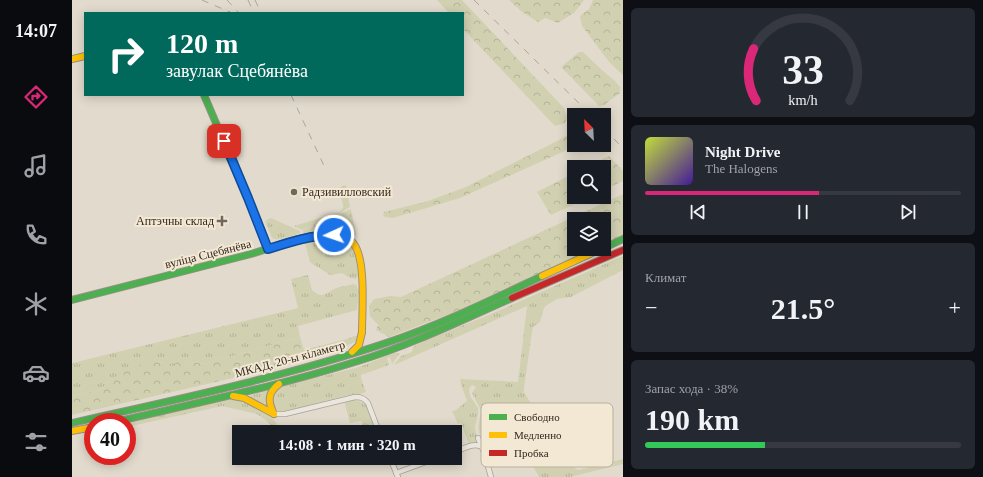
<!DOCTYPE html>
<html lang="ru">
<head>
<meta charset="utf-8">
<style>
	body { margin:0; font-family:"Times New Roman",serif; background:#242831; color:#f1f3f6; height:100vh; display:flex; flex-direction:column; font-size:15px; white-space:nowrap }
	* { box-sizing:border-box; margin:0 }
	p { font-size:13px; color:#9ea1a6 }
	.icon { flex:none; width:22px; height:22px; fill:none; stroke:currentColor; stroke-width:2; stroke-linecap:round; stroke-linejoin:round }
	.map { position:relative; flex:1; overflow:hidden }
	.panel { display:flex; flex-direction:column; gap:8px; padding:8px; background:#0d0f14; width:360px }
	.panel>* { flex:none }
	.guide { position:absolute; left:12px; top:12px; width:380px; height:84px; border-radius:0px; box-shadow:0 2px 10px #0003; background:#00695c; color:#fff; overflow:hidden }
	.needle { width:26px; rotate:336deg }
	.tools { position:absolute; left:495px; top:108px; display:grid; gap:8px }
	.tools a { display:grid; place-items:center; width:44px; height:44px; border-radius:0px; background:#171b24; box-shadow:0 2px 10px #0003; font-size:20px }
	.speed { position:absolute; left:12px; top:413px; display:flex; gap:8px; font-size:20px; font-weight:700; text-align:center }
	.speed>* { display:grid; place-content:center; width:52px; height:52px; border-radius:50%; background:#171b24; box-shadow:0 2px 10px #0003; line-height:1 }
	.speed .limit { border:6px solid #d22; background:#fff; color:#111 }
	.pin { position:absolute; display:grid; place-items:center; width:34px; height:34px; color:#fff; margin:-17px; border-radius:8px; box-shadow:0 2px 6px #0006 }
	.me { position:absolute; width:44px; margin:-22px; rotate:267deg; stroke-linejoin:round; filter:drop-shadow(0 0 3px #0008) }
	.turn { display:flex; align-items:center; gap:14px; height:84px; padding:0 16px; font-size:18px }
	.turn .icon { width:52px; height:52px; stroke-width:2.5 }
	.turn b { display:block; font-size:28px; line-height:34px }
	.big { font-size:30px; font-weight:700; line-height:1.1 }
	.panel .card { flex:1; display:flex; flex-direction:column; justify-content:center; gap:6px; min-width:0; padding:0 14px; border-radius:6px; background:#242831 }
	.panel .dial { align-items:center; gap:0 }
	.dial svg { height:104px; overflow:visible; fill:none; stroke:#363941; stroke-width:7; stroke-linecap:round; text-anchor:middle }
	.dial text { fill:#f1f3f6; stroke:none }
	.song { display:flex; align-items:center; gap:12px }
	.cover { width:48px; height:48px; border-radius:6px; background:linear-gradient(135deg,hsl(70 70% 55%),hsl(260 70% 35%)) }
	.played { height:4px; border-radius:2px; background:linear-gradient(90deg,#db2777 55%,#363941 55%) }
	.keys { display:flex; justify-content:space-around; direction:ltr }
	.heat { display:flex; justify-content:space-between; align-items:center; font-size:22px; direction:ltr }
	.charge { height:6px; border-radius:3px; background:linear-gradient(90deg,#34c759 38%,#363941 0) }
	.trip { position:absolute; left:160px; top:425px; width:230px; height:40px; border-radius:0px; background:#171b24; box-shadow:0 2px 10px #0003; font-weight:700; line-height:40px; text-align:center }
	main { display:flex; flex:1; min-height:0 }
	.menu { display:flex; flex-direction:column; width:72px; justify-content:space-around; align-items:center; background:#090b0e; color:#9ea1a6 }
	.menu .icon { width:28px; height:28px }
	.menu .on { color:#db2777 }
	.menu b { font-size:18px; color:#f1f3f6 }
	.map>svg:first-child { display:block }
</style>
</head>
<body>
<main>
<nav class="menu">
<b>14:07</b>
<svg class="icon on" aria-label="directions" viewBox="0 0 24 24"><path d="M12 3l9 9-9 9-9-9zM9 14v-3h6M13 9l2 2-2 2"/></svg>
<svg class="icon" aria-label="music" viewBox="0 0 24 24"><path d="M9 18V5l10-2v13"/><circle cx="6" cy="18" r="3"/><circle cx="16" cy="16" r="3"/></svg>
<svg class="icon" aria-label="phone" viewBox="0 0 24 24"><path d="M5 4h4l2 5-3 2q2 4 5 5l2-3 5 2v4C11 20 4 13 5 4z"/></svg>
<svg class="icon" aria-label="climate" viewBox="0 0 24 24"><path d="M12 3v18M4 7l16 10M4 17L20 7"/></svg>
<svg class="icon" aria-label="car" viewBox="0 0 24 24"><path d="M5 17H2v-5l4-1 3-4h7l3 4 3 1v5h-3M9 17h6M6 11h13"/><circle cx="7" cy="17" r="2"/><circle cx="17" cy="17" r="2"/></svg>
<svg class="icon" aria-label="filters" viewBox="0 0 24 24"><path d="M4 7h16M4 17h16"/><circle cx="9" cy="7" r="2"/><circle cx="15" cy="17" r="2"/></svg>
</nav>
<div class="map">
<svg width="551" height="477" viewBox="0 0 551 477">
	<defs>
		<pattern id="grass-tufts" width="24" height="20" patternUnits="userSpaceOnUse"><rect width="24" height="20" fill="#d1d0b1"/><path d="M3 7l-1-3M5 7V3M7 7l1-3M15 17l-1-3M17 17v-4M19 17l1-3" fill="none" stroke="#b4b398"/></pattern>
		<pattern id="forest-crowns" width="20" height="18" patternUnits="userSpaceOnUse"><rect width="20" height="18" fill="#d1d0b1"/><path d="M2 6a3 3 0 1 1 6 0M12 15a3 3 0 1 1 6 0" fill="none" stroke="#b4b398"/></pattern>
	</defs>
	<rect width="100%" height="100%" fill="#e2dbcd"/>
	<g fill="url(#grass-tufts)">
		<path d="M 274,185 L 278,207 L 263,216 L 230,230 L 222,226 L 268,212 L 272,206 L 265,189 Z"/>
		<path d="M 279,209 L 284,235 L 260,231 L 232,234 L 231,230 Z"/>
		<path d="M 199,218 L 228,231 L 228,233 C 219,236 209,242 200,238 L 193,221 Z"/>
		<path d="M 249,238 C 282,239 283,246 286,276 L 284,279 L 278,278 L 270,273 L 258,275 L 238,262 L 233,243 L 237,239 Z"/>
		<path d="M 551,256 L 551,270 L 499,297 L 485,299 L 475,305 L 472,308 L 468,322 L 461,327 L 460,332 L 452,388 L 452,392 L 495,463 L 506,470 L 551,459 L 551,464 L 498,477 L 467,477 L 438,425 L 408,436 L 406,428 L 409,410 L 400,393 L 404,387 L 400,385 L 397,389 L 398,396 L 406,408 L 406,414 L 403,427 L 406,443 L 397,445 L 389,423 L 386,424 L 380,411 L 384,410 L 395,401 L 390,387 L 388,379 L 446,382 L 455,306 L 322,365 L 329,356 L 340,352 L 341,347 L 350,342 L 419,314 Z"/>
		<path d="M 236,275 L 240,290 C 250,299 253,294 262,289 C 268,286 275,286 281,284 L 284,285 L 287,291 L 285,310 L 226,326 L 228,337 L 132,364 L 114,361 L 105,361 L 100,367 L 85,361 L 38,380 L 28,390 L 0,396 L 0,363 L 226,308 L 219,279 Z"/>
		<path d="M 322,353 L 328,353 L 320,364 L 318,357 L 315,358 L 317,365 L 289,375 L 289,378 L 294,392 L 288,394 L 280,394 L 214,411 L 208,412 L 201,407 L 200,395 L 204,388 L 287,367 Z"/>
		<path d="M 198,390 L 198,411 L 177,397 L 179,395 Z"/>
		<path d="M 167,398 L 200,418 L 210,430 L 213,432 L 205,432 L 195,421 L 185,414 L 150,406 L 55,427 L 55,422 L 160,399 Z"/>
		<path d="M 280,399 L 292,403 L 295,407 L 304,432 L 291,432 L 292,431 L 289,421 L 278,423 L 273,404 L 274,400 Z"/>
		<path d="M 240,427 L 245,431 L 259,428 L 262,432 L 218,432 L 216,430 L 223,430 Z"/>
	</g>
	<g fill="url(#forest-crowns)">
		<path d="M 365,0 L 390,0 L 492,108 L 495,117 L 493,123 L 483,126 L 391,29 L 391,13 L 377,13 Z"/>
		<path d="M 437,0 L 512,0 L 502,13 L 486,23 L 473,18 L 466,22 L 450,12 Z"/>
		<path d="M 521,0 L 551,0 L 551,75 L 538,63 L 510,26 L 508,16 L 517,9 Z"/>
		<path d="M 507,52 L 511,52 L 531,71 L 543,81 L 548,87 L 548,93 L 532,105 L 527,106 L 489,67 Z"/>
		<path d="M 502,131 L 502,145 L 506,145 L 388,198 L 321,218 L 313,217 L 311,215 L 312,212 L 356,201 L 394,187 L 487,140 Z"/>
		<path d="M 537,156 L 551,171 L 551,181 L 532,190 L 532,167 L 514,167 Z"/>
		<path d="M 502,173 L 502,197 L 518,197 L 479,215 L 465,192 Z"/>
		<path d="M 551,194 L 551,235 L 532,245 L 532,219 L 502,219 L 502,249 L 523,249 L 388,310 L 317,337 L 304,330 L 306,325 L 298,316 L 297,306 L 302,299 L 318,296 L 329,297 Z"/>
		<path d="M 282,336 L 285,336 L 285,339 L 283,342 L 274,346 L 232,356 L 224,359 L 214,366 L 0,415 L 0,396 L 28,390 L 38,380 L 58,367 L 85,361 L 100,367 L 105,361 L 114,361 L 132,364 L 228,337 L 232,350 L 275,339 Z"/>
	</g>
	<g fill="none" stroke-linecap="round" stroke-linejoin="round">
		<defs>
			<g id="street">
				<path d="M 202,414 L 213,414 L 283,397 C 289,397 292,398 296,403 L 307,432"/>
				<path d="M 406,438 L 412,452 L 419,477"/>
				<path d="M 383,452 C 391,449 404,441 411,448"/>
				<path d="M 318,458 L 326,477"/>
				<path d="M 324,473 L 365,458"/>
			</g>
			<g id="fast">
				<path d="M 132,95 L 176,198 L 196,249"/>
				<path d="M 532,248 L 551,239"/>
				<path d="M 0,300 C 60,285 119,269 179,254 C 200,248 220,239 241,236 C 253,234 268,234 279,241"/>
				<path d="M 43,422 C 124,403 207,386 286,361 C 339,345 390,320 440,298"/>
				<path d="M 0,423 C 106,399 212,377 314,343 C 368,325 419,300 470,276"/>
			</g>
			<g id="slow">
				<path d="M 0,59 L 13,56"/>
				<path d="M 279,241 C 295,253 290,312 290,332"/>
				<path d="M 470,276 L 529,249"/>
				<path d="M 280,352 L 287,345 L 290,332"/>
				<path d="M 161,396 L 172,398 L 202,414"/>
				<path d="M 202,414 C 196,402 195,393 207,384"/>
				<path d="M 0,431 L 21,427"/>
			</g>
			<path id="jam" d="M 440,298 L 551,250"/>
		</defs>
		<use href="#street" stroke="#a7a096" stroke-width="6"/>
		<use href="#fast" stroke="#979086" stroke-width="8"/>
		<use href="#slow" stroke="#979086" stroke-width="8"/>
		<use href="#jam" stroke="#979086" stroke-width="8"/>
		<use href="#street" stroke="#eae6de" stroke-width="4.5"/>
		<use href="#fast" stroke="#4caf50" stroke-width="6"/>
		<use href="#slow" stroke="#ffc107" stroke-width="6"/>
		<use href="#jam" stroke="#c62828" stroke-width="6"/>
		<g stroke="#aaa59e" stroke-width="1" stroke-dasharray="7 7" stroke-linecap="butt">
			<path d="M 130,0 L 160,13"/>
			<path d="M 155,0 L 167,13"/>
			<path d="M 176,0 L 182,13"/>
			<path d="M 183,0 L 189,13"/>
			<path d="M 402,0 L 519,115"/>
			<path d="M 219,95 L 254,170"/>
			<path d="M 532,129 L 551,148"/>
		</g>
	</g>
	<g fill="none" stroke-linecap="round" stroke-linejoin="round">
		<defs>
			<path id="route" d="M 152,141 L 176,198 L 196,249 C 218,242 239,235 262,235"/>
		</defs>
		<use href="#route" stroke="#114b97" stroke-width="10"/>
		<use href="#route" stroke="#1a73e8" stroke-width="7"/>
	</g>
	<g fill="#72675c" stroke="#f2e8d4" stroke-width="1.5">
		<circle cx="222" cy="192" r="4"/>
		<path d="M148 215h4v4h4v4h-4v4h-4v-4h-4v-4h4z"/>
	</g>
	<g text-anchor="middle" stroke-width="4" stroke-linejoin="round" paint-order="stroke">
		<g font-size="12" fill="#35291f" stroke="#f2e8d4" text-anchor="start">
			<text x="230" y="196">Радзивилловский</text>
			<text x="142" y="225" text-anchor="end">Аптэчны склад</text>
		</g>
		<g font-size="12" fill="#35291f" stroke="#f2e8d4">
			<text transform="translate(136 254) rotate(-14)" y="4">вуліца Сцебянёва</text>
			<text transform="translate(218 359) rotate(-15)" y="4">МКАД, 20-ы кіламетр</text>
		</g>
	</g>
	<rect x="409" y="403" width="132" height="64" rx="6" fill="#f2e8d4" stroke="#b9af9e" stroke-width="1"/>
	<rect x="417" y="414" width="18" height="6" fill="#4caf50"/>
	<rect x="417" y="432" width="18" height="6" fill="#ffc107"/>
	<rect x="417" y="450" width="18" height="6" fill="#c62828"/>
	<g font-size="11" fill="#35291f">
		<text x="442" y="421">Свободно</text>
		<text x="442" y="439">Медленно</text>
		<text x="442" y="457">Пробка</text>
	</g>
</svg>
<div class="tools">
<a><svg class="needle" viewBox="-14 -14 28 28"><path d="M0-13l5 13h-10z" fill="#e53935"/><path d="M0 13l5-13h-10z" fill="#9ea1a6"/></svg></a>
<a><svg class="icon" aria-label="search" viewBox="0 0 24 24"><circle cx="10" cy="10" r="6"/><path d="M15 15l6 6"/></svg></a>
<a><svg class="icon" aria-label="layers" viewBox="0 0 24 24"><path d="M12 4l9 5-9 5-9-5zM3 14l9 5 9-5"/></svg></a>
</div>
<div class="speed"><div class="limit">40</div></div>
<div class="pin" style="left:152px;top:141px;background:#d93025"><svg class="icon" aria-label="arrive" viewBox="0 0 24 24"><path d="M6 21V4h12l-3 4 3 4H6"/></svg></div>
<svg class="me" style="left:262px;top:235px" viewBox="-20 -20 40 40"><circle r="17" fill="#1a73e8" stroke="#fff" stroke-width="3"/><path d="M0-11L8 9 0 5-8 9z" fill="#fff"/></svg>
<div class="trip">14:08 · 1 мин · 320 m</div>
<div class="guide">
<div class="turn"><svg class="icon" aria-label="right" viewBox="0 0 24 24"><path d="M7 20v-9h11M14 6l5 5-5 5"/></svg><div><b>120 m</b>завулак Сцебянёва</div></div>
</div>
</div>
<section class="panel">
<div class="card dial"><svg viewBox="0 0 100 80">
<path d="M14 69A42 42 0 1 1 86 69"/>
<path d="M14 69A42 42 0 0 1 12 29" stroke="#db2777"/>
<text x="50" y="56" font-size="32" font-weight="700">33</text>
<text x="50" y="72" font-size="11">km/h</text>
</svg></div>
<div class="card">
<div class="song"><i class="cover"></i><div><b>Night Drive</b><p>The Halogens</p></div></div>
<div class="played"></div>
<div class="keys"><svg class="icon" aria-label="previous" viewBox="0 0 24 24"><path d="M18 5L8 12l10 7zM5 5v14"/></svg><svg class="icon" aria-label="pause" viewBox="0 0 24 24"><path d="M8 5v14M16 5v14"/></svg><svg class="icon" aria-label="next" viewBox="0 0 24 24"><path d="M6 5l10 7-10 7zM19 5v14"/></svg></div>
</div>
<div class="card"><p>Климат</p>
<div class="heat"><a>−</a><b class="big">21.5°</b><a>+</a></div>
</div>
<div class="card"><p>Запас хода · 38%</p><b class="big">190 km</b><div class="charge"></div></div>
</section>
</main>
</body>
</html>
